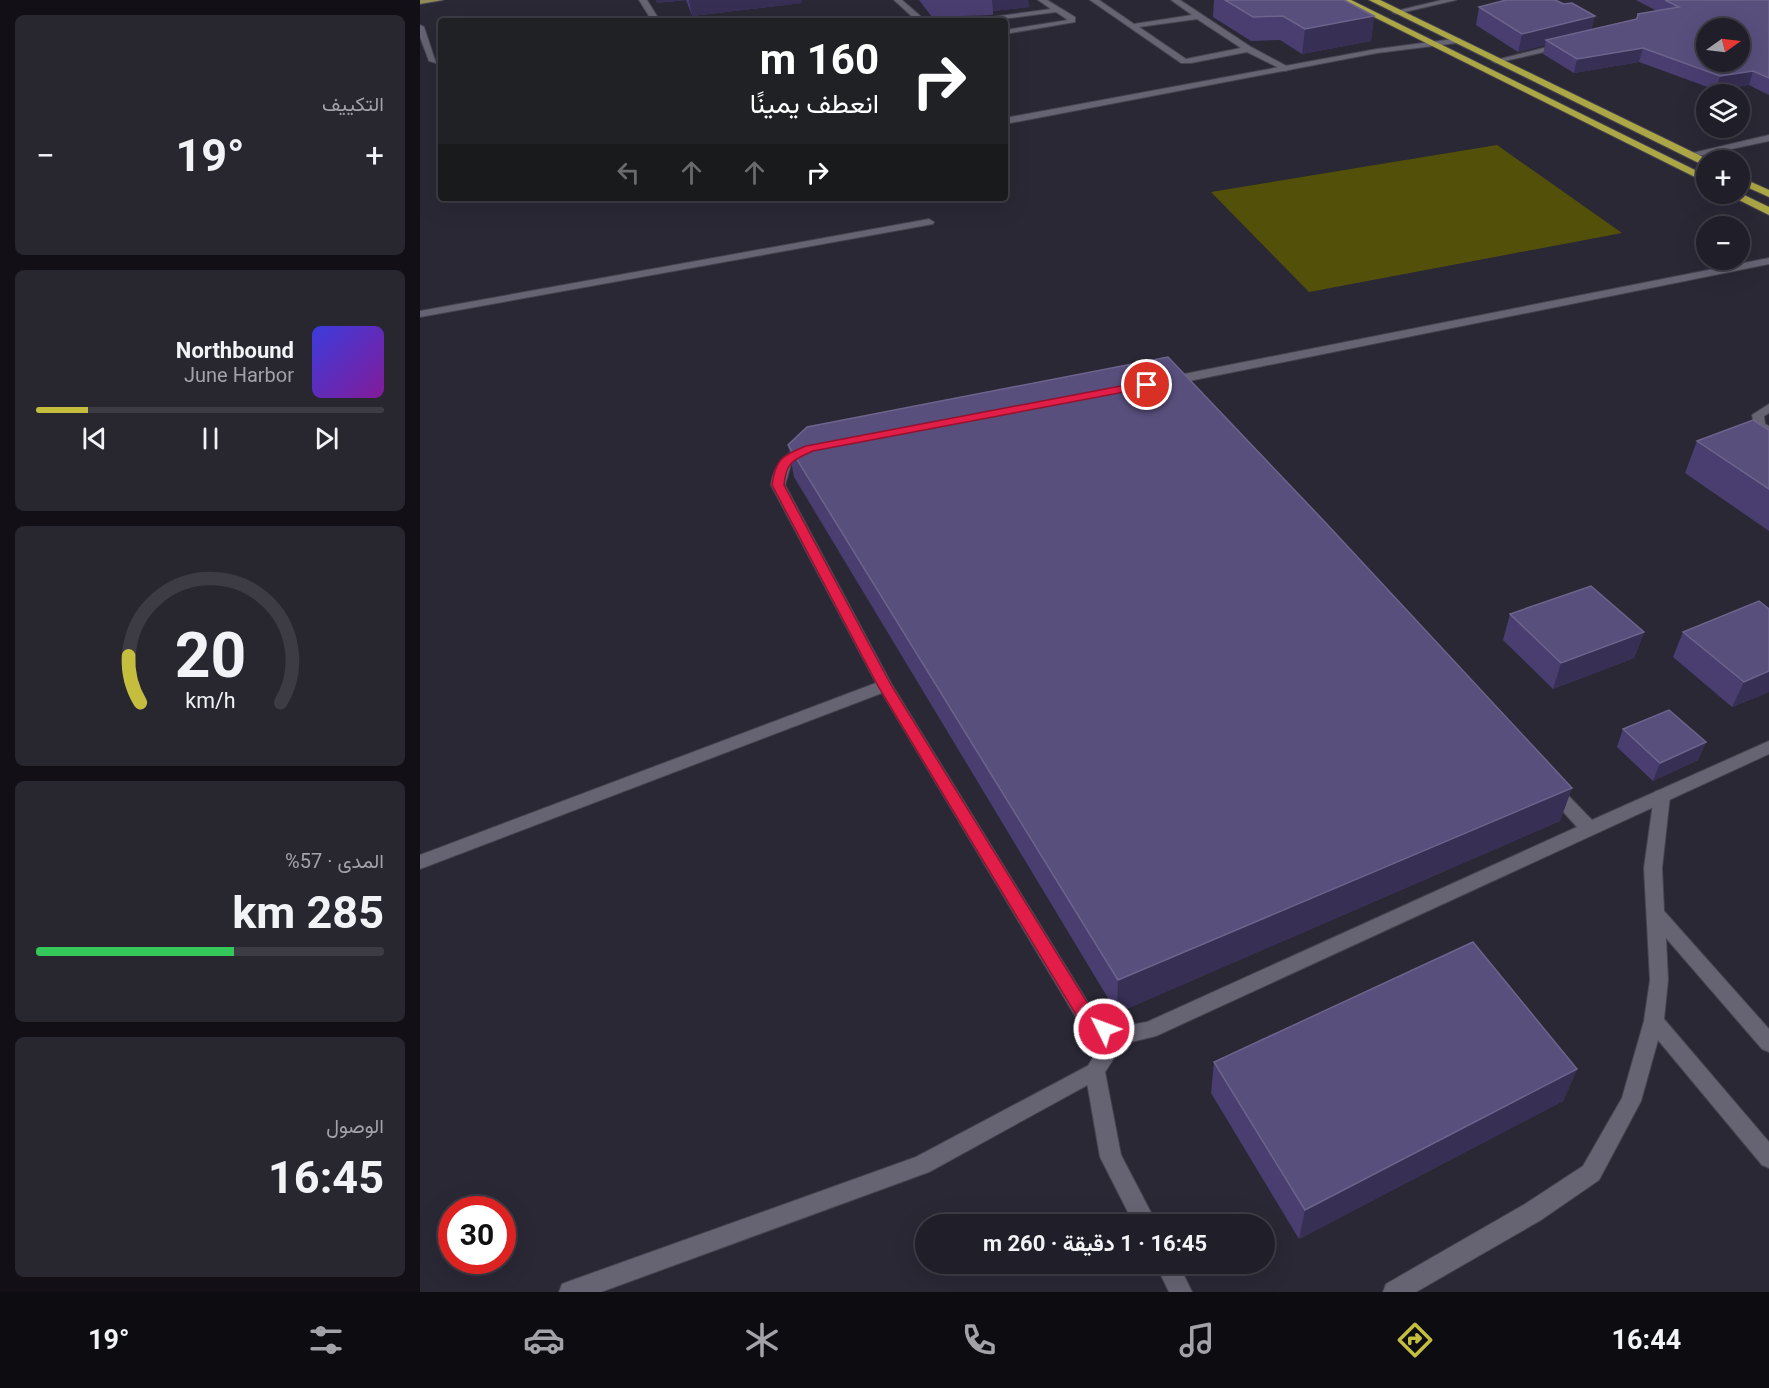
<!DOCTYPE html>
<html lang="ar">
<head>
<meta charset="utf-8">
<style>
	body { margin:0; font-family:Roboto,Vazirmatn,sans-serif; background:#282730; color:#f1f3f6; direction:rtl; height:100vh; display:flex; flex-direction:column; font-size:22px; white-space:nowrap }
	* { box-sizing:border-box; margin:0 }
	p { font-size:20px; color:#a2a2a8 }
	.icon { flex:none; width:33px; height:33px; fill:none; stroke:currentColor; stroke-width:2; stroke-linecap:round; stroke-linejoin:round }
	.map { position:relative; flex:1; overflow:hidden; direction:ltr }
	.panel { display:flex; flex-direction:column; gap:15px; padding:15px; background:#121016; width:420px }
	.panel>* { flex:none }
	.guide { position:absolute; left:18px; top:18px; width:570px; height:183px; border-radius:6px; box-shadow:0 6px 24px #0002,0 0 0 2px #3d3c45; direction:rtl; background:#202124; color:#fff; overflow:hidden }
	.needle { width:39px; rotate:76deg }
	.buttons { position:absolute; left:1276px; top:18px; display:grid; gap:12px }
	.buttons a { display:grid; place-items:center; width:54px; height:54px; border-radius:50%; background:#201e28; box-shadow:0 6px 24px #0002,0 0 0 2px #3d3c45; font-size:30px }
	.speed { position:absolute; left:18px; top:1196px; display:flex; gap:12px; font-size:30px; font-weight:700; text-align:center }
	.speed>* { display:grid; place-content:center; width:78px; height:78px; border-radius:50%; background:#201e28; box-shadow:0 6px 24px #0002,0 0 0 2px #3d3c45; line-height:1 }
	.speed .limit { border:9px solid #d22; background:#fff; color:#111 }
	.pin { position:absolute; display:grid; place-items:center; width:51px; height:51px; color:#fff; margin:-26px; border:3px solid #fff; border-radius:50%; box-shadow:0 2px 6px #0007 }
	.me { position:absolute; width:66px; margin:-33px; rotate:312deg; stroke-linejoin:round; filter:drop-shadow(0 0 4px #0008) }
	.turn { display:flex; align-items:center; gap:21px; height:126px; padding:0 30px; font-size:27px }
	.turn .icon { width:78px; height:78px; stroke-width:2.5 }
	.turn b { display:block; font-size:42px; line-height:51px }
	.lanes { display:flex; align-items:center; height:57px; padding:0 30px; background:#0003; justify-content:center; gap:30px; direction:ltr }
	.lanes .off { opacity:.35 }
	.big { font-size:45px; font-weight:700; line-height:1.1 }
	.panel .card { flex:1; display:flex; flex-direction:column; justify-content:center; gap:9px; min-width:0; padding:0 21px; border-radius:9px; background:#282730 }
	.panel .dial { align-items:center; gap:0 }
	.dial svg { height:156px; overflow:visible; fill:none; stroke:#3d3c45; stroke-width:7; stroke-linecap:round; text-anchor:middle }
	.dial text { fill:#f1f3f6; stroke:none }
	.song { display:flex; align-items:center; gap:18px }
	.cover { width:72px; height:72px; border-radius:9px; background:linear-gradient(135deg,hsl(240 70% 55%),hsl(290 70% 35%)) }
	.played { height:6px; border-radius:3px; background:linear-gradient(90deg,#c4bd3e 15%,#3d3c45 15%) }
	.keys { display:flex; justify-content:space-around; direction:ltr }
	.heat { display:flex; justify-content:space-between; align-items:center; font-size:33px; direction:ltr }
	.charge { height:9px; border-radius:4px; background:linear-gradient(90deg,#34c759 57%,#3d3c45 0) }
	.trip { position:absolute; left:495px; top:1214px; width:360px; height:60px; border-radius:30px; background:#201e28; box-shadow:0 6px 24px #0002,0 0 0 2px #3d3c45; font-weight:700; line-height:60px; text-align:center; direction:rtl }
	.tab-bar { display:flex; height:96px; justify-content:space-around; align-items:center; background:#0d0c10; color:#a2a2a8 }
	.tab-bar .icon { width:42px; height:42px }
	.tab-bar .active { color:#c4bd3e }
	.tab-bar b { font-size:27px; color:#f1f3f6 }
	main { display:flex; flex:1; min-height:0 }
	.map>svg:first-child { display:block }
</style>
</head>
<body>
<main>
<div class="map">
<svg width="1349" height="1292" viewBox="0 0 1349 1292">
	<rect width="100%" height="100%" fill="#2a2835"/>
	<path fill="#53500a" d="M 1077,145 L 1202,233 L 889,292 L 791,192 Z"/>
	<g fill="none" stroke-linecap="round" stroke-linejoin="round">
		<defs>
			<g id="lane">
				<path d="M 474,0 L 482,0 L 506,21 L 497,21 Z"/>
				<path d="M 618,0 L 627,0 L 655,17 L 655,22 L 585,34 L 585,30 L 648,20 L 636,12 L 567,21 L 544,21 L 631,9 Z"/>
				<path d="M 670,0 L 679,0 L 714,24 L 772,15 L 751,0 L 760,0 L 831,47 L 872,69 L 865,71 L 827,52 L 771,63 L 761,63 ZM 777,19 L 821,48 L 766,59 L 719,27 Z"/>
				<path d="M 1349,404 L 1349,413 L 1344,416 L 1345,424 L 1349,426 L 1349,436 L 1335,428 L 1332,415 Z"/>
				<path d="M 1242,790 L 1248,791 L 1250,796 L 1242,868 L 1244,911 L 1349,1029 L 1349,1052 L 1342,1049 L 1246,938 L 1248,980 L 1244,1019 L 1349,1142 L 1349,1168 L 1342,1165 L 1238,1040 L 1221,1101 L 1179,1180 L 1121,1220 L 996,1292 L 963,1292 L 966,1284 L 1105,1204 L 1163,1166 L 1202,1098 L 1224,1021 L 1230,980 L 1224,868 L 1234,796 L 1236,791 Z"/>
				<path d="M 675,1062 L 682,1065 L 685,1071 L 682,1077 L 509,1172 L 181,1292 L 139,1292 L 142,1284 L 150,1281 L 496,1157 Z"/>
			</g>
			<g id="street">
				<path d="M 219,0 L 227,0 L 240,21 L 232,21 Z"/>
				<path d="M 1022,0 L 1036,0 L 976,14 L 972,12 Z"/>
				<path d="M 0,25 L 4,27 L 16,63 L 9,61 L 0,37 Z"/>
				<path d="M 1034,39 L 1037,39 L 1037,43 L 957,53 L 585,124 L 585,118 L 957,49 Z"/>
				<path d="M 1143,43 L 1146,43 L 1146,47 L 1076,63 L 1072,61 Z"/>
				<path d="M 1349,135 L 1349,141 L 1269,158 L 1264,155 Z"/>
				<path d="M 509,219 L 514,222 L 513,224 L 0,317 L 0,311 Z"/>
				<path d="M 1349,258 L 1349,264 L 749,385 L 743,381 L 749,377 Z"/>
				<path d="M 389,445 L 395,449 L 371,464 L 365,485 L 472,685 L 677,1017 L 698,1027 L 727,1022 L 1157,827 L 1127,794 L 1125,790 L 1127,786 L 1139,786 L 1172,820 L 1349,741 L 1349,754 L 736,1036 L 703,1044 L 685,1072 L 701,1155 L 737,1224 L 714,1224 L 680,1157 L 665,1071 L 684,1039 L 663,1029 L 462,693 L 0,869 L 0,855 L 456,683 L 351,485 C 354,462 367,451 389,445 Z"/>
				<path d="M 735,1263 L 758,1263 L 772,1292 L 749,1292 Z"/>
			</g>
			<path id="primary" d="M 0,0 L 23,0 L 0,4 Z"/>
			<g id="highway">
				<path d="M 920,0 L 931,0 L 1287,176 L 1287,183 Z"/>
				<path d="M 949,0 L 960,0 L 1289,160 L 1287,167 Z"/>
				<path d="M 1320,177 L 1349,190 L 1349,197 L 1320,184 Z"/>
				<path d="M 1320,193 L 1349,207 L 1349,215 L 1307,194 Z"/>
			</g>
		</defs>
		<use href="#lane" stroke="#46444f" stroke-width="2"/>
		<use href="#street" stroke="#46444f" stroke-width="2"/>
		<use href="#primary" stroke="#46444f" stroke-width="2"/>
		<use href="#highway" stroke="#46444f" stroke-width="2"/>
		<use href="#lane" fill="#666473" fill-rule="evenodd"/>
		<use href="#street" fill="#666473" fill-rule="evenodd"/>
		<use href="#primary" fill="#908c57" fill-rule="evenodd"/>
		<use href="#highway" fill="#aca745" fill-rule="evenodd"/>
	</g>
	<g fill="#4a3e71">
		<path d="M 236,0 L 382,0 L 382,3 L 272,16 L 266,0 L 237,3 Z"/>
		<path d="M 499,0 L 608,0 L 609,7 L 573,11 L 573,15 L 512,17 Z"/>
		<path d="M 794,0 L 924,0 L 954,16 L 951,41 L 882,54 L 860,40 L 831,41 L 793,17 Z"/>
		<path d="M 1216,0 L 1349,0 L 1349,95 L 1329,85 L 1296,90 L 1219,62 L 1154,73 L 1123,54 L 1125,45 L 1098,52 L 1056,25 L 1059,7 L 1144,4 L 1175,16 L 1171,30 L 1216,19 L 1218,14 L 1237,11 Z"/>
		<path d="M 1349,430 L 1349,531 L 1265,473 L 1277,441 Z"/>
		<path d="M 368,445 L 1152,788 L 1140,821 L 697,1013 L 374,477 Z"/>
		<path d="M 1349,609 L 1349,692 L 1312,707 L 1253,657 L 1263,632 Z"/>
		<path d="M 1090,614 L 1224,632 L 1214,658 L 1133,689 L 1083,640 Z"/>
		<path d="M 1203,729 L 1286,742 L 1278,760 L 1233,781 L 1197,747 Z"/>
		<path d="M 794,1062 L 1157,1069 L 1143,1101 L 879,1239 L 791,1093 Z"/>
	</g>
	<g fill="#372f54">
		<path d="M 236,0 L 266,0 L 237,3 Z"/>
		<path d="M 269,0 L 382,0 L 382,3 L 272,16 Z"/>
		<path d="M 572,0 L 608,0 L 609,7 L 573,11 Z"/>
		<path d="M 954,16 L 951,41 L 882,54 L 885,29 Z"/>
		<path d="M 1175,16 L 1170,34 L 1126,40 L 1125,45 L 1098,52 L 1102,34 Z"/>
		<path d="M 1223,48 L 1219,62 L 1154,73 L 1157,59 Z"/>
		<path d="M 1333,71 L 1329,85 L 1296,90 L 1300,76 Z"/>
		<path d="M 1224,632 L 1214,658 L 1133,689 L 1141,663 Z"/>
		<path d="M 1349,671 L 1349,692 L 1312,707 L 1324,682 Z"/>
		<path d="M 1286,742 L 1278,760 L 1233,781 L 1240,763 Z"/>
		<path d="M 1152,788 L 1140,821 L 697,1013 L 698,980 Z"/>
		<path d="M 1157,1069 L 1143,1101 L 879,1239 L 885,1210 Z"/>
	</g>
	<g fill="#594f7d" stroke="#6d648c" stroke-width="1.5" fill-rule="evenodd">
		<path d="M 805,0 L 924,0 L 954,16 L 885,29 L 863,16 L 833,17 Z"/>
		<path d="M 1086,0 L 1135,0 L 1144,4 L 1152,3 L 1175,16 L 1102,34 L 1059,7 Z"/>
		<path d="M 1245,0 L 1349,0 L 1349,78 L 1333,71 L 1300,76 L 1223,48 L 1157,59 L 1126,40 L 1217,19 L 1218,14 L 1259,7 ZM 1287,28 L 1320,28 L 1320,62 L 1287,62 Z"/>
		<path d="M 748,357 L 903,520 L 1152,788 L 698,980 L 368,445 L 387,427 Z"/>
		<path d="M 1333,420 L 1349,430 L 1349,489 L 1277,441 Z"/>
		<path d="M 1171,586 L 1224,632 L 1141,663 L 1090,614 Z"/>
		<path d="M 1339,601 L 1349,609 L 1349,671 L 1324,682 L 1263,632 Z"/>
		<path d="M 1249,710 L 1286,742 L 1240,763 L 1203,729 Z"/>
		<path d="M 1053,942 L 1157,1069 L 885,1210 L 794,1062 Z"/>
	</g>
	<path fill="#e11d48" stroke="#92132f" stroke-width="1.5" d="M 727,381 L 731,382 L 731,387 L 393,451 C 373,460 366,462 364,485 L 471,685 L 676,1017 L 690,1024 L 692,1029 L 690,1035 L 684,1037 L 664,1028 L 458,686 L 352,485 C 355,459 363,455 386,446 Z"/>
</svg>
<div class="buttons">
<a><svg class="needle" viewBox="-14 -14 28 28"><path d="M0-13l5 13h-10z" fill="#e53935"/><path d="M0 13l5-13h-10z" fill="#a2a2a8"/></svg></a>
<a><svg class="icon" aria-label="layers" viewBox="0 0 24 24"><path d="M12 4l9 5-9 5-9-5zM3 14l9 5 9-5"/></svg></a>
<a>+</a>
<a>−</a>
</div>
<div class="speed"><div class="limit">30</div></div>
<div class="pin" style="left:727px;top:385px;background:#d93025"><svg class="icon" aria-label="arrive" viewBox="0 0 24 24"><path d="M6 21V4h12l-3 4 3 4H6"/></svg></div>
<svg class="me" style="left:684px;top:1029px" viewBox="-20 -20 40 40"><circle r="17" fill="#e11d48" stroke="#fff" stroke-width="3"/><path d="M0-11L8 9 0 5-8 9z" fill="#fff"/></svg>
<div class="trip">16:45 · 1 دقيقة · 260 m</div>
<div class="guide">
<div class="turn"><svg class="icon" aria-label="right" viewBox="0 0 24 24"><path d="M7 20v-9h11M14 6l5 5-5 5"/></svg><div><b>160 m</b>انعطف يمينًا</div></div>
<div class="lanes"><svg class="icon off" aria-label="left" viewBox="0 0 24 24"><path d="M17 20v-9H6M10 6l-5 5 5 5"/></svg><svg class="icon off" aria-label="ahead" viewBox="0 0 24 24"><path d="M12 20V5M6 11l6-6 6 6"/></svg><svg class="icon off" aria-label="ahead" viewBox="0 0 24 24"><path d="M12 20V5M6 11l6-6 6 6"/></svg><svg class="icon" aria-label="right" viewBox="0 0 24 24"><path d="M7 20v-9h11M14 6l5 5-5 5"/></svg></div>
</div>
</div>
<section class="panel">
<div class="card"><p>التكييف</p>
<div class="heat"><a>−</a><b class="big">19°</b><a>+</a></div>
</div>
<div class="card">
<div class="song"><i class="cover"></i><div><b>Northbound</b><p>June Harbor</p></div></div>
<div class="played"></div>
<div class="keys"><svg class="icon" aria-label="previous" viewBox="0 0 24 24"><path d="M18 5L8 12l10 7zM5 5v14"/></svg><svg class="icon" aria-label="pause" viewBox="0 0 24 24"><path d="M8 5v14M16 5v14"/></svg><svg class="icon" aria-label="next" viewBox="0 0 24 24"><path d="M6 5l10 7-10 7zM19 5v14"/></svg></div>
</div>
<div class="card dial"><svg viewBox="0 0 100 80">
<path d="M14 69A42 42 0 1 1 86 69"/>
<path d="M14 69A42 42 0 0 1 8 45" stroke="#c4bd3e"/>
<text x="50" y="56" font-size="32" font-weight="700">20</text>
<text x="50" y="72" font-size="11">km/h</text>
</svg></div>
<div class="card"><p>المدى · 57%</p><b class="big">285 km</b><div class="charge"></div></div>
<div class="card"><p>الوصول</p><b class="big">16:45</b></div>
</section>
</main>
<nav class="tab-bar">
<b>16:44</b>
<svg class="icon active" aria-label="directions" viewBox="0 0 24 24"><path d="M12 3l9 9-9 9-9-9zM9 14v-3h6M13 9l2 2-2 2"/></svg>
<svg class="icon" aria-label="music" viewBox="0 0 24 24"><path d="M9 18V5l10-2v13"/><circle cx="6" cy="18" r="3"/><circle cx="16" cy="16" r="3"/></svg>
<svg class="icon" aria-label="phone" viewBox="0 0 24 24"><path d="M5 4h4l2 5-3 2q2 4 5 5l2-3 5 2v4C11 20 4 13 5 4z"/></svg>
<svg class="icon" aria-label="climate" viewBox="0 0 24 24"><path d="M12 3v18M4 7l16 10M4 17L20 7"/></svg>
<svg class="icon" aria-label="car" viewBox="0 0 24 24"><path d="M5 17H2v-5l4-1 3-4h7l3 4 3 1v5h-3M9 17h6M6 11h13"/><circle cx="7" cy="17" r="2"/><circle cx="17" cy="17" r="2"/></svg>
<svg class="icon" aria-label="filters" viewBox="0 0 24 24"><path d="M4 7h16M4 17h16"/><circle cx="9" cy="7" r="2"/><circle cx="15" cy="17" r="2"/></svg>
<b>19°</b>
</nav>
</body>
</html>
